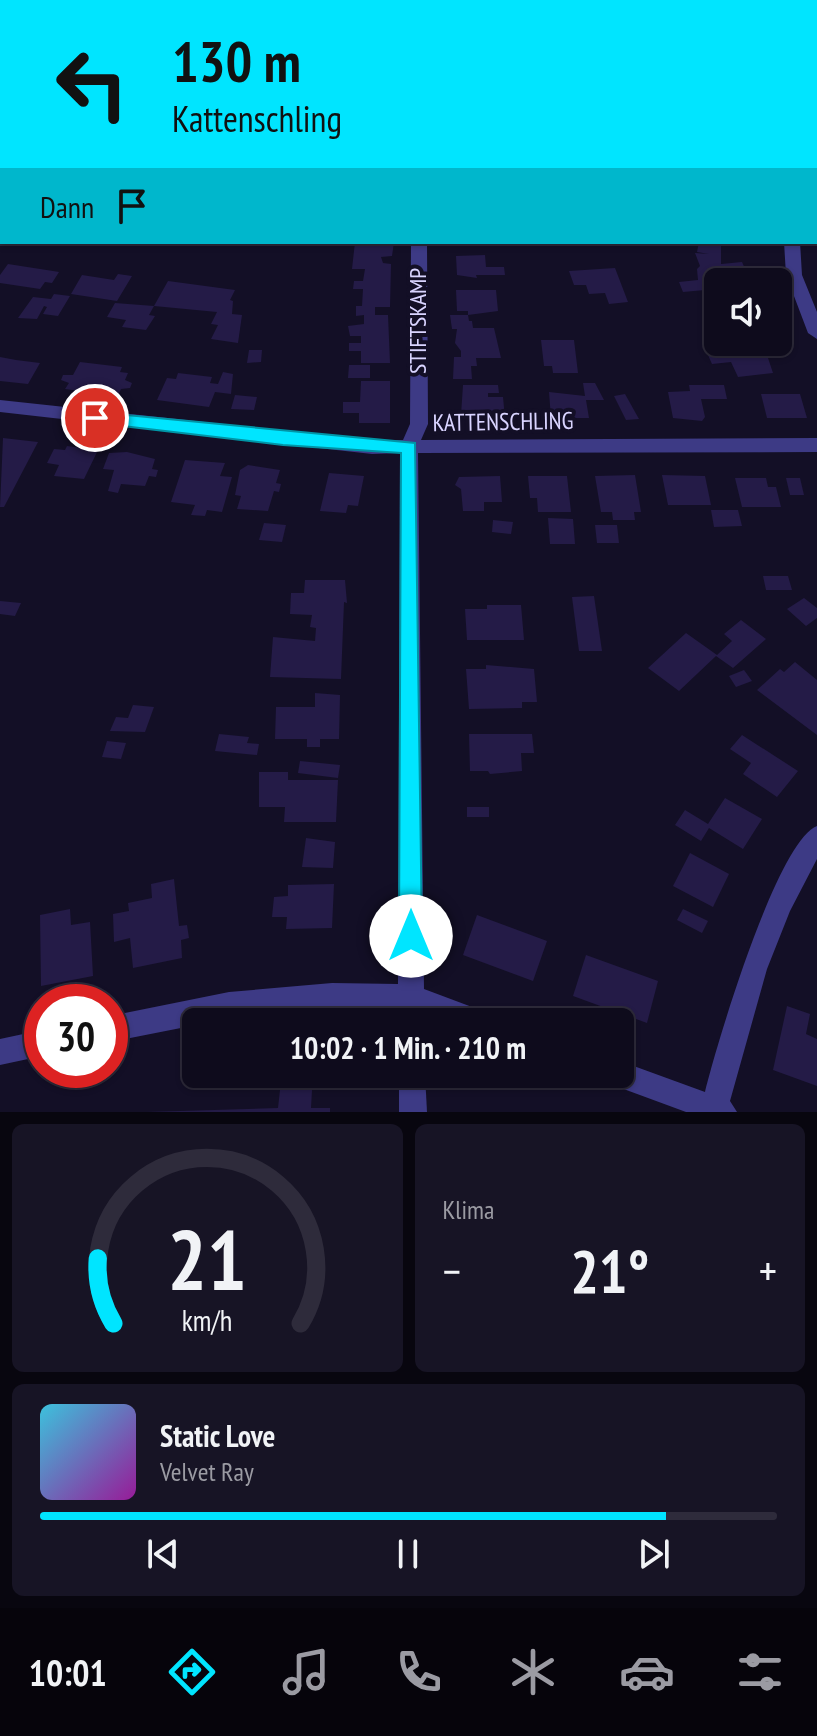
<!DOCTYPE html>
<html lang="de">
<head>
<meta charset="utf-8">
<style>
	body { margin:0; font-family:"PT Sans Narrow",sans-serif; background:#171425; color:#f1f3f6; height:100vh; display:flex; flex-direction:column; font-size:30px; white-space:nowrap }
	* { box-sizing:border-box; margin:0 }
	p { font-size:26px; color:#9b9ba3 }
	.icon { flex:none; width:44px; height:44px; fill:none; stroke:currentColor; stroke-width:2; stroke-linecap:round; stroke-linejoin:round }
	.map { position:relative; height:1112px; overflow:hidden }
	.sheet { display:flex; flex-direction:column; gap:12px; padding:12px; background:#08060f; flex:1 }
	.sheet>* { flex:none }
	.top-card { position:absolute; left:0px; top:0px; width:818px; height:244px; box-shadow:0 2px 6px #0004,0 0 0 2px #2e2b3b; background:#00e5ff; color:#111; overflow:hidden }
	.controls { position:absolute; left:704px; top:268px; display:grid; gap:16px }
	.controls a { display:grid; place-items:center; width:88px; height:88px; border-radius:12px; background:#0e0b1c; box-shadow:0 2px 6px #0004,0 0 0 2px #2e2b3b; font-size:40px }
	.speed { position:absolute; left:24px; top:984px; display:flex; gap:16px; font-size:40px; font-weight:700; text-align:center }
	.speed>* { display:grid; place-content:center; width:104px; height:104px; border-radius:50%; background:#0e0b1c; box-shadow:0 2px 6px #0004,0 0 0 2px #2e2b3b; line-height:1 }
	.speed .limit { border:12px solid #d22; background:#fff; color:#111 }
	.pin { position:absolute; display:grid; place-items:center; width:68px; height:68px; color:#fff; margin:-34px; border:4px solid #fff; border-radius:50%; box-shadow:0 2px 8px #0007 }
	.me { position:absolute; width:88px; margin:-44px; rotate:0deg; stroke-linejoin:round; filter:drop-shadow(0 0 6px #0008) }
	.turn { display:flex; align-items:center; gap:28px; height:168px; padding:0 40px; font-size:36px }
	.turn .icon { width:104px; height:104px; stroke-width:2.5 }
	.turn b { display:block; font-size:56px; line-height:68px }
	.then { display:flex; align-items:center; height:76px; padding:0 40px; background:#0003; gap:16px; font-size:30px }
	.big { font-size:60px; font-weight:700; line-height:1.1 }
	.sheet .widget { flex:1; display:flex; flex-direction:column; justify-content:center; gap:12px; min-width:0; padding:0 28px; border-radius:12px; background:#171425 }
	.sheet .dial { align-items:center; gap:0 }
	.dial svg { height:208px; overflow:visible; fill:none; stroke:#2e2b3b; stroke-width:7; stroke-linecap:round; text-anchor:middle }
	.dial text { fill:#f1f3f6; stroke:none }
	.song { display:flex; align-items:center; gap:24px }
	.cover { width:96px; height:96px; border-radius:12px; background:linear-gradient(135deg,hsl(190 70% 55%),hsl(300 70% 35%)) }
	.played { height:8px; border-radius:4px; background:linear-gradient(90deg,#00e5ff 85%,#2e2b3b 85%) }
	.keys { display:flex; justify-content:space-around; direction:ltr }
	.heat { display:flex; justify-content:space-between; align-items:center; font-size:44px; direction:ltr }
	.sheet .tiles { flex:1; display:grid; gap:12px; grid-template-columns:1fr 1fr }
	.widget:last-child { grid-column:span 2 }
	.trip { position:absolute; left:182px; top:1008px; width:452px; height:80px; border-radius:12px; background:#0e0b1c; box-shadow:0 2px 6px #0004,0 0 0 2px #2e2b3b; font-weight:700; line-height:80px; text-align:center }
	.tabs { display:flex; height:128px; justify-content:space-around; align-items:center; background:#06040b; color:#9b9ba3 }
	.tabs .icon { width:56px; height:56px }
	.tabs .active { color:#00e5ff }
	.tabs b { font-size:36px; color:#f1f3f6 }
	.map>svg:first-child { display:block }
</style>
</head>
<body>
<div class="map">
<svg width="817" height="1112" viewBox="0 0 817 1112">
	<rect width="100%" height="100%" fill="#130f26"/>
	<g fill="#241b47">
		<path d="M 355,242 L 394,242 L 392,256 L 381,257 L 383,263 L 391,264 L 390,307 L 375,307 L 375,315 L 388,315 L 390,363 L 361,363 L 361,351 L 349,351 L 349,343 L 361,343 L 361,336 L 350,336 L 348,326 L 364,324 L 364,315 L 356,316 L 356,306 L 362,306 L 363,289 L 353,289 L 354,281 L 363,281 L 365,269 L 352,269 Z"/>
		<path d="M 699,242 L 721,242 L 721,264 L 742,262 L 750,280 L 718,282 L 716,289 L 683,292 L 679,282 L 698,280 L 697,269 L 700,266 L 695,253 L 709,254 L 697,252 Z"/>
		<path d="M 485,255 L 486,267 L 504,267 L 505,275 L 476,275 L 477,278 L 457,275 L 456,256 Z"/>
		<path d="M 8,264 L 53,271 L 59,272 L 52,283 L 45,282 L 40,289 L 0,283 L 0,275 Z"/>
		<path d="M 615,268 L 628,302 L 609,304 L 605,293 L 589,294 L 586,285 L 574,285 L 569,271 Z"/>
		<path d="M 118,274 L 132,276 L 117,301 L 71,294 L 82,275 L 114,280 Z"/>
		<path d="M 168,281 L 235,290 L 230,300 L 233,301 L 232,314 L 242,315 L 238,343 L 211,339 L 218,325 L 211,324 L 217,312 L 154,306 L 149,315 L 155,316 L 146,330 L 122,327 L 126,320 L 107,317 L 115,303 L 154,306 Z"/>
		<path d="M 456,290 L 496,290 L 498,311 L 468,315 L 469,321 L 472,321 L 473,328 L 494,328 L 501,358 L 476,358 L 477,366 L 471,366 L 472,379 L 453,379 L 454,357 L 461,357 L 461,351 L 455,343 L 457,329 L 452,329 L 450,315 L 468,315 L 468,311 L 457,311 Z"/>
		<path d="M 54,294 L 70,296 L 58,316 L 43,314 L 47,307 L 44,306 L 37,319 L 18,318 L 33,297 L 51,299 Z"/>
		<path d="M 541,340 L 574,340 L 578,373 L 553,373 L 552,366 L 544,366 Z"/>
		<path d="M 748,346 L 751,351 L 766,352 L 773,373 L 738,377 L 731,362 L 712,364 L 708,355 L 740,352 L 739,347 Z"/>
		<path d="M 249,350 L 262,350 L 261,362 L 247,363 Z"/>
		<path d="M 0,357 L 16,360 L 40,363 L 28,384 L 0,381 Z"/>
		<path d="M 80,362 L 122,367 L 120,372 L 128,373 L 125,380 L 132,383 L 130,388 L 121,389 L 118,396 L 65,389 L 69,383 L 61,380 L 63,375 L 73,375 Z"/>
		<path d="M 349,365 L 370,365 L 370,378 L 348,378 Z"/>
		<path d="M 223,372 L 233,374 L 231,394 L 215,392 L 209,407 L 157,400 L 167,378 L 176,379 L 178,373 L 212,377 L 210,383 L 218,384 Z"/>
		<path d="M 361,381 L 390,381 L 390,423 L 359,423 L 359,413 L 343,413 L 343,402 L 360,402 Z"/>
		<path d="M 583,383 L 595,383 L 604,400 L 586,400 L 589,418 L 551,418 L 549,392 L 585,396 Z"/>
		<path d="M 463,385 L 498,385 L 499,393 L 488,393 L 488,397 L 503,397 L 505,418 L 464,419 L 461,415 Z"/>
		<path d="M 689,385 L 724,385 L 727,399 L 701,399 L 705,417 L 702,421 L 673,418 L 668,392 L 690,391 Z"/>
		<path d="M 625,394 L 639,419 L 626,420 L 614,396 Z"/>
		<path d="M 761,394 L 800,394 L 807,418 L 767,418 Z"/>
		<path d="M 235,395 L 257,397 L 254,410 L 231,409 Z"/>
		<path d="M 3,438 L 38,442 L 4,507 L 0,507 Z"/>
		<path d="M 67,446 L 98,450 L 84,479 L 54,476 L 59,465 L 47,463 L 54,449 L 65,450 Z"/>
		<path d="M 127,452 L 155,459 L 152,469 L 158,470 L 156,477 L 149,476 L 145,486 L 121,484 L 118,493 L 108,491 L 114,470 L 103,469 L 109,453 Z"/>
		<path d="M 185,460 L 225,463 L 220,476 L 232,477 L 222,512 L 207,510 L 205,516 L 191,515 L 195,505 L 171,502 Z"/>
		<path d="M 248,465 L 280,470 L 276,483 L 281,484 L 279,492 L 274,491 L 268,511 L 237,509 L 241,496 L 235,495 L 240,470 Z"/>
		<path d="M 329,473 L 364,476 L 358,506 L 348,505 L 346,513 L 320,511 Z"/>
		<path d="M 635,475 L 641,512 L 634,512 L 635,520 L 613,520 L 612,512 L 601,512 L 595,476 Z"/>
		<path d="M 662,475 L 705,476 L 711,505 L 668,505 Z"/>
		<path d="M 500,476 L 502,502 L 484,502 L 484,511 L 463,511 L 461,489 L 455,485 L 459,477 Z"/>
		<path d="M 528,476 L 567,476 L 571,512 L 538,512 L 537,498 L 530,498 Z"/>
		<path d="M 735,478 L 766,478 L 768,487 L 776,487 L 781,507 L 742,507 Z"/>
		<path d="M 786,478 L 800,478 L 804,495 L 790,495 Z"/>
		<path d="M 711,510 L 738,510 L 742,526 L 714,527 Z"/>
		<path d="M 548,518 L 573,519 L 575,544 L 550,544 Z"/>
		<path d="M 493,520 L 513,522 L 511,534 L 492,532 Z"/>
		<path d="M 264,523 L 286,525 L 282,542 L 259,540 Z"/>
		<path d="M 595,525 L 617,525 L 619,543 L 597,543 Z"/>
		<path d="M 763,576 L 788,576 L 792,590 L 766,590 Z"/>
		<path d="M 305,580 L 345,580 L 347,603 L 344,602 L 341,679 L 270,677 L 273,637 L 315,641 L 316,628 L 310,627 L 312,615 L 290,614 L 291,593 L 304,593 Z"/>
		<path d="M 594,596 L 602,651 L 579,651 L 572,597 Z"/>
		<path d="M 804,598 L 817,608 L 817,618 L 806,626 L 787,609 Z"/>
		<path d="M 0,601 L 21,603 L 15,616 L 0,614 Z"/>
		<path d="M 487,605 L 521,605 L 524,640 L 467,640 L 465,609 L 487,609 Z"/>
		<path d="M 741,620 L 766,639 L 733,668 L 716,656 L 679,691 L 648,668 L 686,633 L 717,655 L 732,641 L 724,634 Z"/>
		<path d="M 795,662 L 817,680 L 817,735 L 757,690 L 780,669 L 784,672 Z"/>
		<path d="M 486,665 L 534,669 L 537,702 L 522,702 L 522,708 L 469,709 L 466,669 L 486,669 Z"/>
		<path d="M 744,670 L 752,681 L 736,687 L 729,676 Z"/>
		<path d="M 315,693 L 340,695 L 339,739 L 320,739 L 320,747 L 307,747 L 307,739 L 275,739 L 276,707 L 315,707 Z"/>
		<path d="M 133,705 L 154,707 L 145,732 L 110,731 L 116,717 L 128,718 Z"/>
		<path d="M 219,734 L 249,737 L 247,743 L 259,744 L 257,755 L 215,751 Z"/>
		<path d="M 469,734 L 532,734 L 534,753 L 521,753 L 522,771 L 490,774 L 488,771 L 470,771 Z"/>
		<path d="M 742,735 L 798,771 L 777,797 L 743,774 L 751,763 L 730,749 Z"/>
		<path d="M 107,741 L 126,743 L 121,759 L 102,757 Z"/>
		<path d="M 300,761 L 340,765 L 338,778 L 298,773 Z"/>
		<path d="M 259,772 L 288,772 L 288,780 L 338,780 L 336,822 L 284,822 L 285,807 L 259,807 Z"/>
		<path d="M 725,798 L 762,819 L 743,849 L 709,828 L 701,841 L 675,825 L 685,810 L 708,824 Z"/>
		<rect x="467" y="807" width="22" height="10"/>
		<path d="M 306,838 L 335,842 L 333,868 L 302,867 Z"/>
		<path d="M 690,853 L 729,874 L 713,907 L 673,886 Z"/>
		<path d="M 174,879 L 179,926 L 187,925 L 189,938 L 181,940 L 182,958 L 133,968 L 130,938 L 114,942 L 113,914 L 129,911 L 128,903 L 152,898 L 151,884 Z"/>
		<path d="M 334,884 L 332,928 L 286,929 L 287,917 L 272,917 L 274,897 L 288,896 L 288,885 Z"/>
		<path d="M 70,909 L 71,925 L 90,922 L 93,976 L 41,986 L 40,915 Z"/>
		<path d="M 683,909 L 708,921 L 702,933 L 677,920 Z"/>
		<path d="M 477,915 L 547,941 L 533,981 L 463,955 Z"/>
		<path d="M 586,955 L 658,981 L 647,1023 L 573,996 Z"/>
		<path d="M 787,1006 L 810,1014 L 806,1034 L 817,1039 L 817,1086 L 773,1070 Z"/>
		<path d="M 280,1090 L 312,1090 L 311,1108 L 330,1108 L 330,1112 L 146,1112 L 278,1108 Z"/>
	</g>
	<g fill="none" stroke-linecap="round" stroke-linejoin="round">
		<rect fill="#3d3a85" fill-rule="evenodd" x="0" y="66" width="2" height="6"/>
		<g fill="#3d3a85" fill-rule="evenodd">
			<path d="M 803,0 L 816,0 L 817,2 L 804,2 Z"/>
			<path d="M 817,163 L 817,173 L 816,173 L 816,163 Z"/>
			<path d="M 411,242 L 427,242 L 428,424 L 421,440 L 817,438 L 817,452 L 418,453 L 424,989 L 488,1013 L 492,1022 L 444,1022 L 424,1015 L 424,1022 L 398,1022 L 398,1010 L 332,1009 L 196,1022 L 196,1025 L 110,1042 L 110,1016 L 229,992 L 332,983 L 398,984 L 400,453 L 372,454 L 0,412 L 0,400 L 372,440 L 403,440 L 410,424 Z"/>
			<path d="M 784,242 L 800,242 L 802,275 L 817,312 L 817,339 L 808,333 L 786,275 Z"/>
			<path d="M 817,826 L 817,859 L 790,911 L 767,969 L 730,1101 L 737,1112 L 686,1112 L 610,1084 L 607,1074 L 620,1074 L 620,1061 L 705,1092 C 716,1046 777,841 817,826 Z"/>
			<path d="M 42,1030 L 42,1056 L 0,1065 L 0,1039 Z"/>
			<path d="M 399,1074 L 425,1074 L 427,1112 L 399,1112 Z"/>
		</g>
	</g>
	<path fill="#00e5ff" stroke="#0095a6" stroke-width="2" d="M 95,412 L 415,443 L 422,936 L 419,944 L 411,947 L 403,944 L 399,936 L 401,453 L 283,445 L 89,422 L 89,414 Z"/>
	<g text-anchor="middle" stroke-width="8" stroke-linejoin="round" paint-order="stroke">
		<g font-size="24" fill="#d9d4ff" stroke="#130f26">
			<text transform="translate(418 321) rotate(-90)" y="8">STIFTSKAMP</text>
			<text transform="translate(503 422) rotate(-1)" y="8">KATTENSCHLING</text>
		</g>
	</g>
</svg>
<div class="controls">
<a><svg class="icon" aria-label="sound" viewBox="0 0 24 24"><path d="M4 9h4l5-4v14l-5-4H4zM17 9q2 3 0 6"/></svg></a>
</div>
<div class="speed"><div class="limit">30</div></div>
<div class="pin" style="left:95px;top:418px;background:#d93025"><svg class="icon" aria-label="arrive" viewBox="0 0 24 24"><path d="M6 21V4h12l-3 4 3 4H6"/></svg></div>
<svg class="me" style="left:411px;top:936px" viewBox="-20 -20 40 40"><circle r="19" fill="#fff"/><path d="M0-13L10 11 0 6-10 11z" fill="#00e5ff"/></svg>
<div class="trip">10:02 · 1 Min. · 210 m</div>
<div class="top-card">
<div class="turn"><svg class="icon" aria-label="left" viewBox="0 0 24 24"><path d="M17 20v-9H6M10 6l-5 5 5 5"/></svg><div><b>130 m</b>Kattenschling</div></div>
<div class="then">Dann<svg class="icon" aria-label="arrive" viewBox="0 0 24 24"><path d="M6 21V4h12l-3 4 3 4H6"/></svg></div>
</div>
</div>
<section class="sheet">
<div class="tiles">
<div class="widget dial"><svg viewBox="0 0 100 80">
<path d="M14 69A42 42 0 1 1 86 69"/>
<path d="M14 69A42 42 0 0 1 8 44" stroke="#00e5ff"/>
<text x="50" y="56" font-size="32" font-weight="700">21</text>
<text x="50" y="72" font-size="11">km/h</text>
</svg></div>
<div class="widget"><p>Klima</p>
<div class="heat"><a>−</a><b class="big">21°</b><a>+</a></div>
</div>
<div class="widget">
<div class="song"><i class="cover"></i><div><b>Static Love</b><p>Velvet Ray</p></div></div>
<div class="played"></div>
<div class="keys"><svg class="icon" aria-label="previous" viewBox="0 0 24 24"><path d="M18 5L8 12l10 7zM5 5v14"/></svg><svg class="icon" aria-label="pause" viewBox="0 0 24 24"><path d="M8 5v14M16 5v14"/></svg><svg class="icon" aria-label="next" viewBox="0 0 24 24"><path d="M6 5l10 7-10 7zM19 5v14"/></svg></div>
</div>
</div>
</section>
<nav class="tabs">
<b>10:01</b>
<svg class="icon active" aria-label="directions" viewBox="0 0 24 24"><path d="M12 3l9 9-9 9-9-9zM9 14v-3h6M13 9l2 2-2 2"/></svg>
<svg class="icon" aria-label="music" viewBox="0 0 24 24"><path d="M9 18V5l10-2v13"/><circle cx="6" cy="18" r="3"/><circle cx="16" cy="16" r="3"/></svg>
<svg class="icon" aria-label="phone" viewBox="0 0 24 24"><path d="M5 4h4l2 5-3 2q2 4 5 5l2-3 5 2v4C11 20 4 13 5 4z"/></svg>
<svg class="icon" aria-label="climate" viewBox="0 0 24 24"><path d="M12 3v18M4 7l16 10M4 17L20 7"/></svg>
<svg class="icon" aria-label="car" viewBox="0 0 24 24"><path d="M5 17H2v-5l4-1 3-4h7l3 4 3 1v5h-3M9 17h6M6 11h13"/><circle cx="7" cy="17" r="2"/><circle cx="17" cy="17" r="2"/></svg>
<svg class="icon" aria-label="filters" viewBox="0 0 24 24"><path d="M4 7h16M4 17h16"/><circle cx="9" cy="7" r="2"/><circle cx="15" cy="17" r="2"/></svg>
</nav>
</body>
</html>
